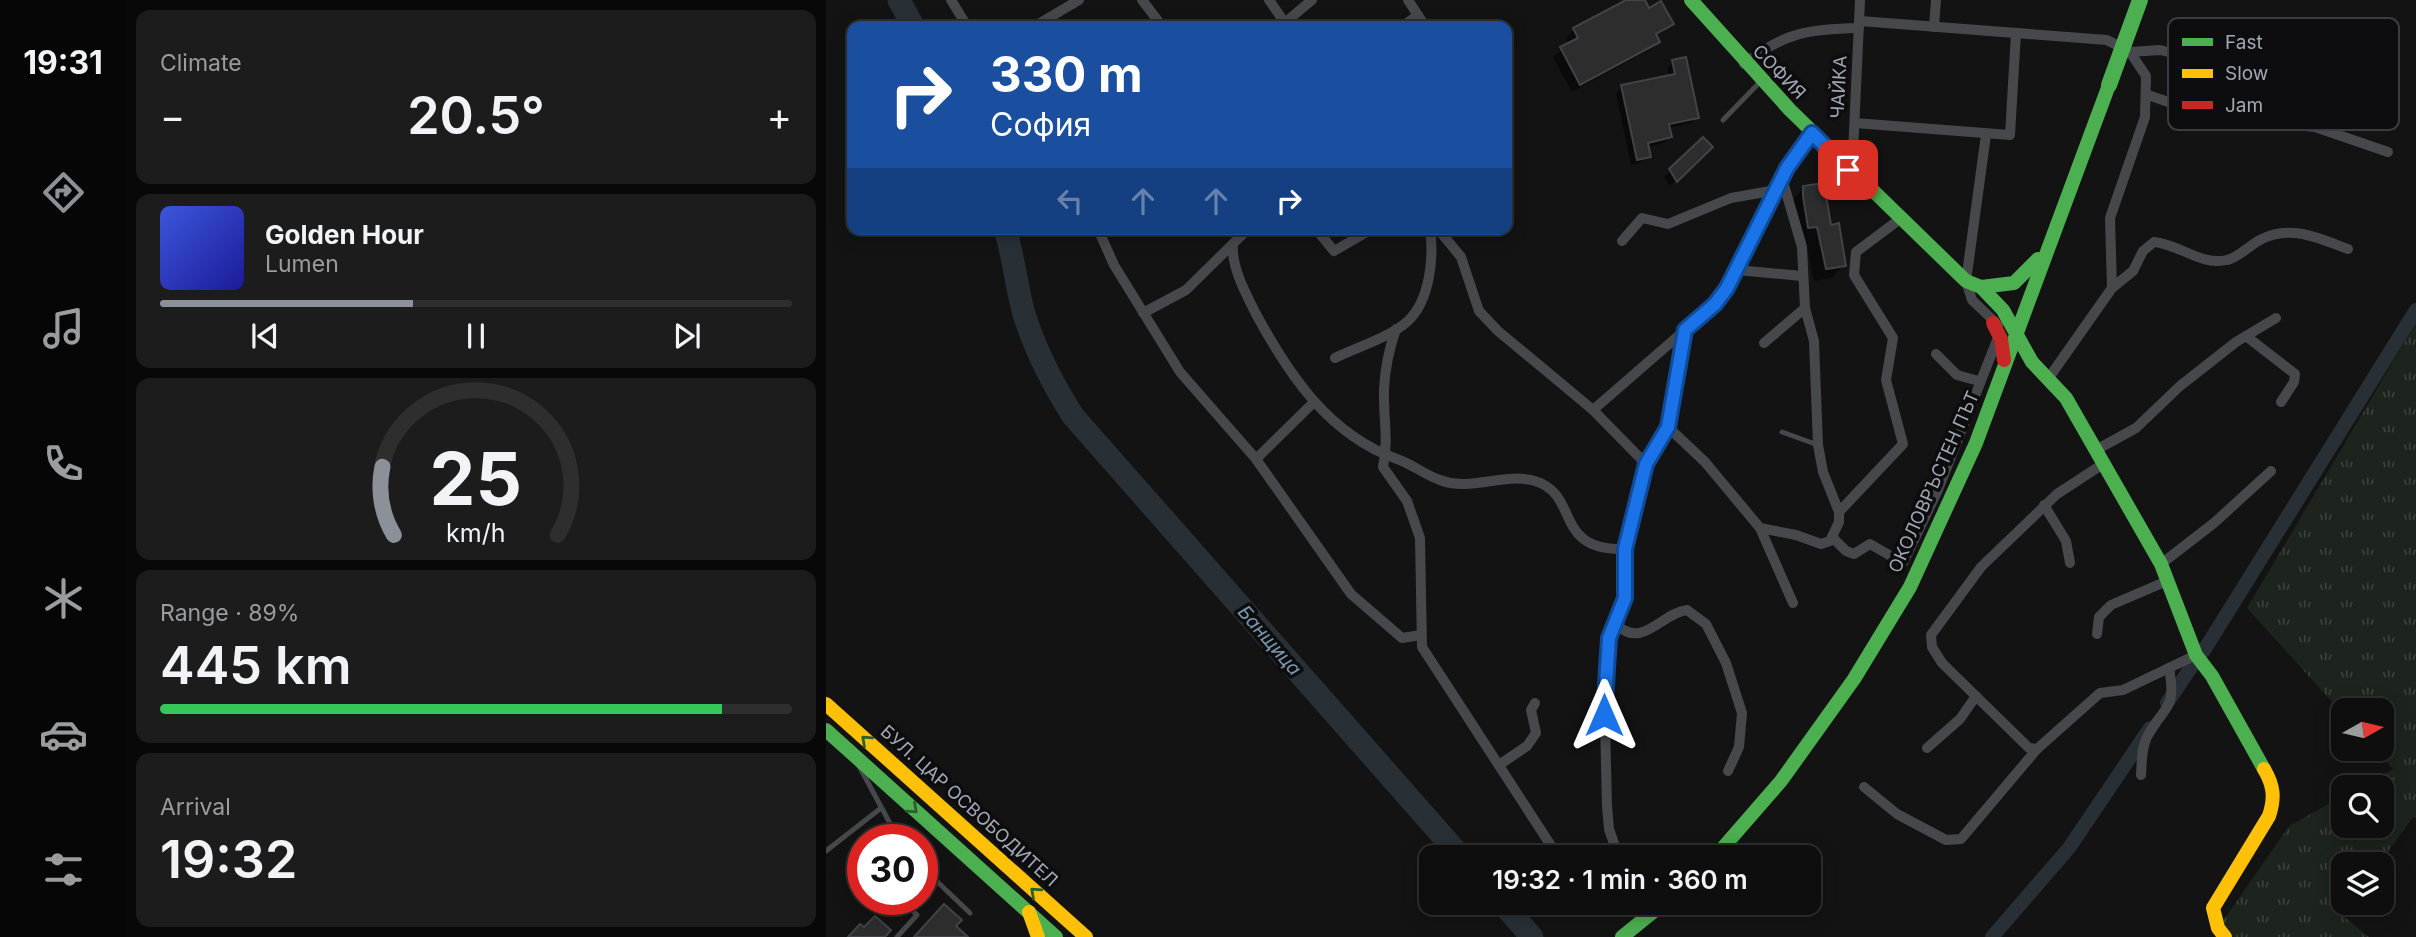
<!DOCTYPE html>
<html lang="en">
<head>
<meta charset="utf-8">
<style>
	body { margin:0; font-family:Inter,sans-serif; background:#1c1c1c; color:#f1f3f6; height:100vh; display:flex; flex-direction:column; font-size:26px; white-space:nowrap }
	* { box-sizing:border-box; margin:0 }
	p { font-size:23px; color:#9b9c9e }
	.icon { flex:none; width:38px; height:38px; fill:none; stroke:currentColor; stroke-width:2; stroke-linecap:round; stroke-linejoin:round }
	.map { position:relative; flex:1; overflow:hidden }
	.sheet { display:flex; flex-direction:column; gap:10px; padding:10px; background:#080808; width:700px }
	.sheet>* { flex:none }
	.top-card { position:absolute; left:21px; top:21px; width:665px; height:214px; border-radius:14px; box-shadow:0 4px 18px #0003,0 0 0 2px #2e2e2e; background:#1a4fa0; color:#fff; overflow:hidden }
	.needle { width:46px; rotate:82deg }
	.tools { position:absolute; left:1505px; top:698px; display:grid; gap:14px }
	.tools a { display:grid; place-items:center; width:63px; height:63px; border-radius:14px; background:#0e0e0e; box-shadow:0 4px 18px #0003,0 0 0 2px #2e2e2e; font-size:35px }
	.speed { position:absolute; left:21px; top:824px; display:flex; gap:14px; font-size:35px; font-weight:700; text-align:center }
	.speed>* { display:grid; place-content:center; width:91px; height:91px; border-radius:50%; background:#0e0e0e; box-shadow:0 4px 18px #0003,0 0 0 2px #2e2e2e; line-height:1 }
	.speed .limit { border:10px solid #d22; background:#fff; color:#111 }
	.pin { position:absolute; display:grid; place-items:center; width:60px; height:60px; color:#fff; margin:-30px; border-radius:14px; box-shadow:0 4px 10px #0006 }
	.me { position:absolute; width:77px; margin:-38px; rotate:0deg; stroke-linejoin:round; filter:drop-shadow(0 0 5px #0008) }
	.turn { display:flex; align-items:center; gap:24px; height:147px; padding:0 28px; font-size:32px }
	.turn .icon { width:91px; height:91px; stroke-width:2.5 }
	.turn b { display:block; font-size:49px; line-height:60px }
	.lanes { display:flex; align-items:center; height:66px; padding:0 28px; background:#0003; justify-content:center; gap:35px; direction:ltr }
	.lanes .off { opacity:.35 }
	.big { font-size:52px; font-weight:600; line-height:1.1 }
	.sheet .tile { flex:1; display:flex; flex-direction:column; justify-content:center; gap:10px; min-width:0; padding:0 24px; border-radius:14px; background:#1c1c1c }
	.sheet .dial { align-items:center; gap:0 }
	.dial svg { height:182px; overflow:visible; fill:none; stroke:#2e2e2e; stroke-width:7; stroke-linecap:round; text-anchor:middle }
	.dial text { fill:#f1f3f6; stroke:none }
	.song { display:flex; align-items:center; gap:21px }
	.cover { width:84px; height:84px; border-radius:10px; background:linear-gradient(135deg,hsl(230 70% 55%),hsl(240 70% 35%)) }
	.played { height:7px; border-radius:4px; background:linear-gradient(90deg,#8c9099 40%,#2e2e2e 40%) }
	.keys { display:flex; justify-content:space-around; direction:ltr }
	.heat { display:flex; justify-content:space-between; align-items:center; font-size:38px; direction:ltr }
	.charge { height:10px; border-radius:5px; background:linear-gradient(90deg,#34c759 89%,#2e2e2e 0) }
	.trip { position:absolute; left:593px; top:845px; width:402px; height:70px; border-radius:14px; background:#0e0e0e; box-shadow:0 4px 18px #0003,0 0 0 2px #2e2e2e; font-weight:600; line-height:70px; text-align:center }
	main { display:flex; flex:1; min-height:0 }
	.dock { display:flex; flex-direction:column; width:126px; justify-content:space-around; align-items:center; background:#060606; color:#9b9c9e }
	.dock .icon { width:49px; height:49px }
	.dock .current { color:#8c9099 }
	.dock b { font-size:32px; color:#f1f3f6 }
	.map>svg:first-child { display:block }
</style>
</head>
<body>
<main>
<nav class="dock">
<b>19:31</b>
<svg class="icon current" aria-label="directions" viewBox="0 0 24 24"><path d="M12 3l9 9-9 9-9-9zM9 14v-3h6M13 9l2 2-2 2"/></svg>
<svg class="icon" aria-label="music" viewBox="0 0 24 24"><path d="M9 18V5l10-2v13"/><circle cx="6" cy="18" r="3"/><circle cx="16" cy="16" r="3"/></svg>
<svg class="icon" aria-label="phone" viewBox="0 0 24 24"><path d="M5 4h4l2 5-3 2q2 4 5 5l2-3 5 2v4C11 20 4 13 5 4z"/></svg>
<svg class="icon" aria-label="climate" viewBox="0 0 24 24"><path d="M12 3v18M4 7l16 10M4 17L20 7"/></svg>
<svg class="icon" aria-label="car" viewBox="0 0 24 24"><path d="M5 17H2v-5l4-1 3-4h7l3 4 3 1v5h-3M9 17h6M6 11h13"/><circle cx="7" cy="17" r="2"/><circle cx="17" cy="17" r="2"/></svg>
<svg class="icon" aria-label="filters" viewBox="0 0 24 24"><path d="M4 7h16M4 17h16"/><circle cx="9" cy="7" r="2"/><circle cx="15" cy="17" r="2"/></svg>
</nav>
<section class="sheet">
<div class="tile"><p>Climate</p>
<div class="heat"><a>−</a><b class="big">20.5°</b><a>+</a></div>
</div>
<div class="tile">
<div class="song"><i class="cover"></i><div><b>Golden Hour</b><p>Lumen</p></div></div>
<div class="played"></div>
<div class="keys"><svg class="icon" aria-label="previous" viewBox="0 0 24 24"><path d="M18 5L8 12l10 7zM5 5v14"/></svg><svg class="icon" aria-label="pause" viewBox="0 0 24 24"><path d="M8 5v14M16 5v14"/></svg><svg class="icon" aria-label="next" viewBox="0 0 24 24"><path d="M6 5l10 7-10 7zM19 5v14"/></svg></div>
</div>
<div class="tile dial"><svg viewBox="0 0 100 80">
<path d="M14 69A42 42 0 1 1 86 69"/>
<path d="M14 69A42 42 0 0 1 9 39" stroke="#8c9099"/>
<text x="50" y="56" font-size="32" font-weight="700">25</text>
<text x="50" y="72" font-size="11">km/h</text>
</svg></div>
<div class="tile"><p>Range · 89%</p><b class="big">445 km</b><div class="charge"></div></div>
<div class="tile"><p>Arrival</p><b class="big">19:32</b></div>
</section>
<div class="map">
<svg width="1590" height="937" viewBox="0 0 1590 937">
	<defs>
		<pattern id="grass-tufts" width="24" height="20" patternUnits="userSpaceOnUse" patternTransform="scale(1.75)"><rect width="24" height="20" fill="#1d231d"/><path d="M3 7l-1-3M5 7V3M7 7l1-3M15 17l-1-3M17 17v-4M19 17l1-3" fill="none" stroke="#3b403b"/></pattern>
	</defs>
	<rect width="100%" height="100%" fill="#131313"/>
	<path fill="url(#grass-tufts)" d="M 1590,323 L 1590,818 L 1587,817 L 1553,864 L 1517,864 L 1517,903 L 1525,903 L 1516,915 L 1543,937 L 1404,937 L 1392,928 L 1463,826 L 1517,796 L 1517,826 L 1556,826 L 1556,788 L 1534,787 L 1567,769 L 1549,749 L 1556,749 L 1556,710 L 1517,710 L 1517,714 L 1421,608 Z"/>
	<g fill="#0007">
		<path d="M 803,0 L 817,0 L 822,10 L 846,24 L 829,37 L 832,42 L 823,50 L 746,92 L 727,57 L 743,45 L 740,38 L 748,30 Z"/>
		<path d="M 847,62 L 871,117 L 865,123 L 842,128 L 844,137 L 838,143 L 821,147 L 823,156 L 817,162 L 805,165 L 790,93 L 796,87 L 843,78 L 841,68 Z"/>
		<path d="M 877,139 L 885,147 L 844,186 L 838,177 Z"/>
		<path d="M 978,188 L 1003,227 L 1018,265 L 1005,278 L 988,281 L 979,238 L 965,201 Z"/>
	</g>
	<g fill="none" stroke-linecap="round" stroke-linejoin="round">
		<g stroke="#283036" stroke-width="14">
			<path d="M 1377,652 L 1590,310"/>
			<path d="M 1341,703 L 1368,663"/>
			<path d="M 1166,937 L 1243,848 L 1324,728"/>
		</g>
		<g stroke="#283036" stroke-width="23">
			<path d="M 73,0 L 87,26"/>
			<path d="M 179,229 C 188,257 190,286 198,314 C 210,352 226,383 247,416 L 636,858"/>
			<path d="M 676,903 L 706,937"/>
		</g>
	</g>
	<g fill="#2d2d2e" stroke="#424346" stroke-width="2">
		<path d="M 800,0 L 819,0 L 823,8 L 835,1 L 848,24 L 830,34 L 834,42 L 754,85 L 734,47 L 752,38 L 747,28 Z"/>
		<path d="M 860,57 L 873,118 L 843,124 L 846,137 L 822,143 L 825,157 L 811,160 L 795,85 L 849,74 L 846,60 Z"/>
		<path d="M 877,137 L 887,147 L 851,182 L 843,169 Z"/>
		<path d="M 998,183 L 1005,225 L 1013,223 L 1020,266 L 1000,269 L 991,227 L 982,228 L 977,196 L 977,186 Z"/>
		<path d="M 118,904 L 136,920 L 130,926 L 142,937 L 88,937 Z"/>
		<path d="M 49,916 L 65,930 L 59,937 L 22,937 L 34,924 L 38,927 Z"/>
	</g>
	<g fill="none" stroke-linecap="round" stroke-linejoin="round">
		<g stroke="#47484c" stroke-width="5">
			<path d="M 897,120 L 935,81"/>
			<path d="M 956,432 L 992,445"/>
			<path d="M 33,766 L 73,840"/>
			<path d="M 0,851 L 55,808"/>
			<path d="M 96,867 L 144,913"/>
			<path d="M 71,937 L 91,915 L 76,900"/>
		</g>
		<g stroke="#47484c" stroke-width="10">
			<path d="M 125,0 L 141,26"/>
			<path d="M 316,0 L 336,26"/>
			<path d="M 443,0 L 461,26"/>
			<path d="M 582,0 L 599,26"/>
			<path d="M 1034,21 L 1281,40 L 1304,52 L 1320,76 L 1319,117 L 1284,218 L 1286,288 L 1222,379"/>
			<path d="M 209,26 L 253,0"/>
			<path d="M 455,26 L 486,0"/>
			<path d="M 577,26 L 592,15"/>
			<path d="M 1108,27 L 1110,0"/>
			<path d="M 1304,52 L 1334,50 L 1446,76"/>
			<path d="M 918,64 C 959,32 983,29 1033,28"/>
			<path d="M 1322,95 L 1386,117 L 1489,127 L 1562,152"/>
			<path d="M 1029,123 L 1184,135 L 1190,33"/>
			<path d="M 1160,135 L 1140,281 L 1146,300 L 1172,325"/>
			<path d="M 1026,175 L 1034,0"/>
			<path d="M 272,229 L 288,265 L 354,372 L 430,459 L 525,594 L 576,638 L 595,635"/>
			<path d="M 490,229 L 508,251 L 546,229"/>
			<path d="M 612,229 L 635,257 L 653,311 L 672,331 L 767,410 L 820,464"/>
			<path d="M 796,241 L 816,218 L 842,224 L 905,198 L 950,190"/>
			<path d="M 407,244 C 405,267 420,294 430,314 C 463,375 503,435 571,459 C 586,464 599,475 614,480 C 644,492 679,472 709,481 C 755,495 726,551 799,549"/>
			<path d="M 910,270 L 976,276"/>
			<path d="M 1286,288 L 1307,271 L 1317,251 L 1328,242 C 1353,244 1375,266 1401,260 C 1412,258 1424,245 1434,240 C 1464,224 1492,238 1522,249"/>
			<path d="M 317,313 L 360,290 L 422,229"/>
			<path d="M 570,329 C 563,349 559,368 558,389 C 557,416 563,441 557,467 L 581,501 L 594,538 L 596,647 L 733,858"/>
			<path d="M 1420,336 L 1469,374 L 1468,382 L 1455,402"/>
			<path d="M 938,343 L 979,308"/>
			<path d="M 1110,354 L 1131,375 L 1153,381"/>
			<path d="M 509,358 C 531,347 563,338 582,321 C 604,300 608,258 604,229"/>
			<path d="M 767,410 L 889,304 L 901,288 L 961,168 L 986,133"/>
			<path d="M 842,427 L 879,462 L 934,528 L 967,603"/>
			<path d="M 1270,450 L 1310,428 L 1354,386 L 1410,342 L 1450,318"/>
			<path d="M 430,459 L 487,403"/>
			<path d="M 1277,464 L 1231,494 L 1155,567 L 1105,635 L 1106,647 L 1116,663 L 1203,748 L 1211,749 L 1274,693 L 1297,690 L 1370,655"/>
			<path d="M 1218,505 L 1240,541 L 1244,563"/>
			<path d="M 1013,512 L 1077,444 L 1060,380 L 1067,338 L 1028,275 L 1030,252 L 1074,219"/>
			<path d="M 934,528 L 970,535 L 995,544 L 1004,541 L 1013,522 L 1013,512 L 997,472 L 992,445 L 988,341 L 979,308 L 976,247 L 956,178"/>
			<path d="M 1006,537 L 1020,551 L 1028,554 L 1044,544 L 1077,563 L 1112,490 L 1173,335"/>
			<path d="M 1335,564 L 1388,523 L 1445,471"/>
			<path d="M 792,618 L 793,627 C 818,647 836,613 861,610 L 880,624 L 900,663 L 916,713 L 913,747 L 902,771"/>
			<path d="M 1271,634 L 1273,617 L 1285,605 L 1341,581"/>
			<path d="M 1101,748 L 1134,719 L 1150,696"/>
			<path d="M 673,765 L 701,746 L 710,733 L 705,710 L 709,703"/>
			<path d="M 1315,775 C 1316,763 1315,749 1321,737 C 1338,705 1351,711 1343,668"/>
			<path d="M 1038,787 L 1071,814 L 1120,840 L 1135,839 L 1211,749"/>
			<path d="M 793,858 L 783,829 L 781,806 L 778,681 L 783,638 L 799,598 L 799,549 L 820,464 L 842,427 L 859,330"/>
		</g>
		<g stroke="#4caf50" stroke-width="14">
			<path d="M 865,0 L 964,110 L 1140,281 L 1155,287 L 1177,310 L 1206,362 L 1240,398 L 1335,564 L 1370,655 L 1386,676 L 1438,769"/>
			<path d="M 1155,287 L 1188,283 L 1212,259"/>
			<path d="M 0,730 L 230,937"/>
			<path d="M 888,858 L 955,781 L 1028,679 L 1084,587 L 1150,443 L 1283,85"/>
			<path d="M 796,937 L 838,903"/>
		</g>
		<g stroke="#ffc107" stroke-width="14">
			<path d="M 0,704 L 260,937"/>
			<path d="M 203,912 L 212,937"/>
			<path d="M 1399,937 L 1392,928 L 1387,908 L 1443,816 C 1449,798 1448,786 1438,769"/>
		</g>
		<path stroke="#c62828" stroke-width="14" d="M 1167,323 L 1175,339 L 1178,360"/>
		<path stroke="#4caf50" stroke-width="16" d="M 1283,85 L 1314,0"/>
	</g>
	<defs><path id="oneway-chevron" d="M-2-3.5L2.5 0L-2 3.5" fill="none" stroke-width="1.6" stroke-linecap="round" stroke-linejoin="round" transform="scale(1.75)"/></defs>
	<g stroke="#2c5e30">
		<use href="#oneway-chevron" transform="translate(40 740) rotate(-138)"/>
		<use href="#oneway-chevron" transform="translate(87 809) rotate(42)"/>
		<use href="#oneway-chevron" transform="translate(209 892) rotate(-138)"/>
	</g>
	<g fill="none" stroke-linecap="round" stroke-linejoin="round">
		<defs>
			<path id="route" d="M 778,715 L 783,638 L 799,598 L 799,549 L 820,464 L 842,427 L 859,330 L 889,304 L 901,288 L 961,168 L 986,133 L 1022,170"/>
		</defs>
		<use href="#route" stroke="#114b97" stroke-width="18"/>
		<use href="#route" stroke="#1a73e8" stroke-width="12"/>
	</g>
	<g text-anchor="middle" stroke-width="7" stroke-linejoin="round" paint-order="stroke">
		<g font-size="18" fill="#a3a9b4" stroke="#0d0d0f">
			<text transform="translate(953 72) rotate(46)" y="6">СОФИЯ</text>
			<text transform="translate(1013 87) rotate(-87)" y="6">ЧАЙКА</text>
			<text transform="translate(1108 482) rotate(-66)" y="6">ОКОЛОВРЪСТЕН ПЪТ</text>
			<text transform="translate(143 806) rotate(42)" y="6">БУЛ. ЦАР ОСВОБОДИТЕЛ</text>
		</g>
		<g font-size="19" font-style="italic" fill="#7a99b0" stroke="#0d0d0f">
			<text transform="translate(444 640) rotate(49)" y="7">Банщица</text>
		</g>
	</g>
	<rect x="1342" y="18" width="231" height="112" rx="10" fill="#0d0d0f" stroke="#3a3c41" stroke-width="2"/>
	<rect x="1356" y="38" width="31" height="8" fill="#4caf50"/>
	<rect x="1356" y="69" width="31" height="9" fill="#ffc107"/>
	<rect x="1356" y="101" width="31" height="8" fill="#c62828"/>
	<g font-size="19" fill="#a3a9b4">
		<text x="1399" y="49">Fast</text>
		<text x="1399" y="80">Slow</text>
		<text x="1399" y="112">Jam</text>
	</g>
</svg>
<div class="tools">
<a><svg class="needle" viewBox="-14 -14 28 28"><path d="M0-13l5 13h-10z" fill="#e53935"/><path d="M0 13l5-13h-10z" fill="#9b9c9e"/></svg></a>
<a><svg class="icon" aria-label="search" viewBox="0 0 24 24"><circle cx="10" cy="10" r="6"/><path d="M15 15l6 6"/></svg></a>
<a><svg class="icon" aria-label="layers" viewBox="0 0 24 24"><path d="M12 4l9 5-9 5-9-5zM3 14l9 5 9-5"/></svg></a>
</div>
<div class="speed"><div class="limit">30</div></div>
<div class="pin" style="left:1022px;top:170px;background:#d93025"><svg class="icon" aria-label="arrive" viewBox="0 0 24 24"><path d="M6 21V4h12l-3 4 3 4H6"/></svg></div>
<svg class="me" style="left:778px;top:715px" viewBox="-20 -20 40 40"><path d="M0-17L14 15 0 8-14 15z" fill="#1a73e8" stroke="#fff" stroke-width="4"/></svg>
<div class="trip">19:32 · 1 min · 360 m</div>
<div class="top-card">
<div class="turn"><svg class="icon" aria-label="right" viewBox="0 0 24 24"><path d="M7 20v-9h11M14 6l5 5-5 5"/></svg><div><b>330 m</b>София</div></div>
<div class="lanes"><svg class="icon off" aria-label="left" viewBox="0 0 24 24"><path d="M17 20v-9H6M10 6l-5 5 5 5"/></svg><svg class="icon off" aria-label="ahead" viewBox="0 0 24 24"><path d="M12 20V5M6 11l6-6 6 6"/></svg><svg class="icon off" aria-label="ahead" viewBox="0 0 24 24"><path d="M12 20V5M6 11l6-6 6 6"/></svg><svg class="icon" aria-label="right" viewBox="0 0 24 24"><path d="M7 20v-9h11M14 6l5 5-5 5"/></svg></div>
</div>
</div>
</main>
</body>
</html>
